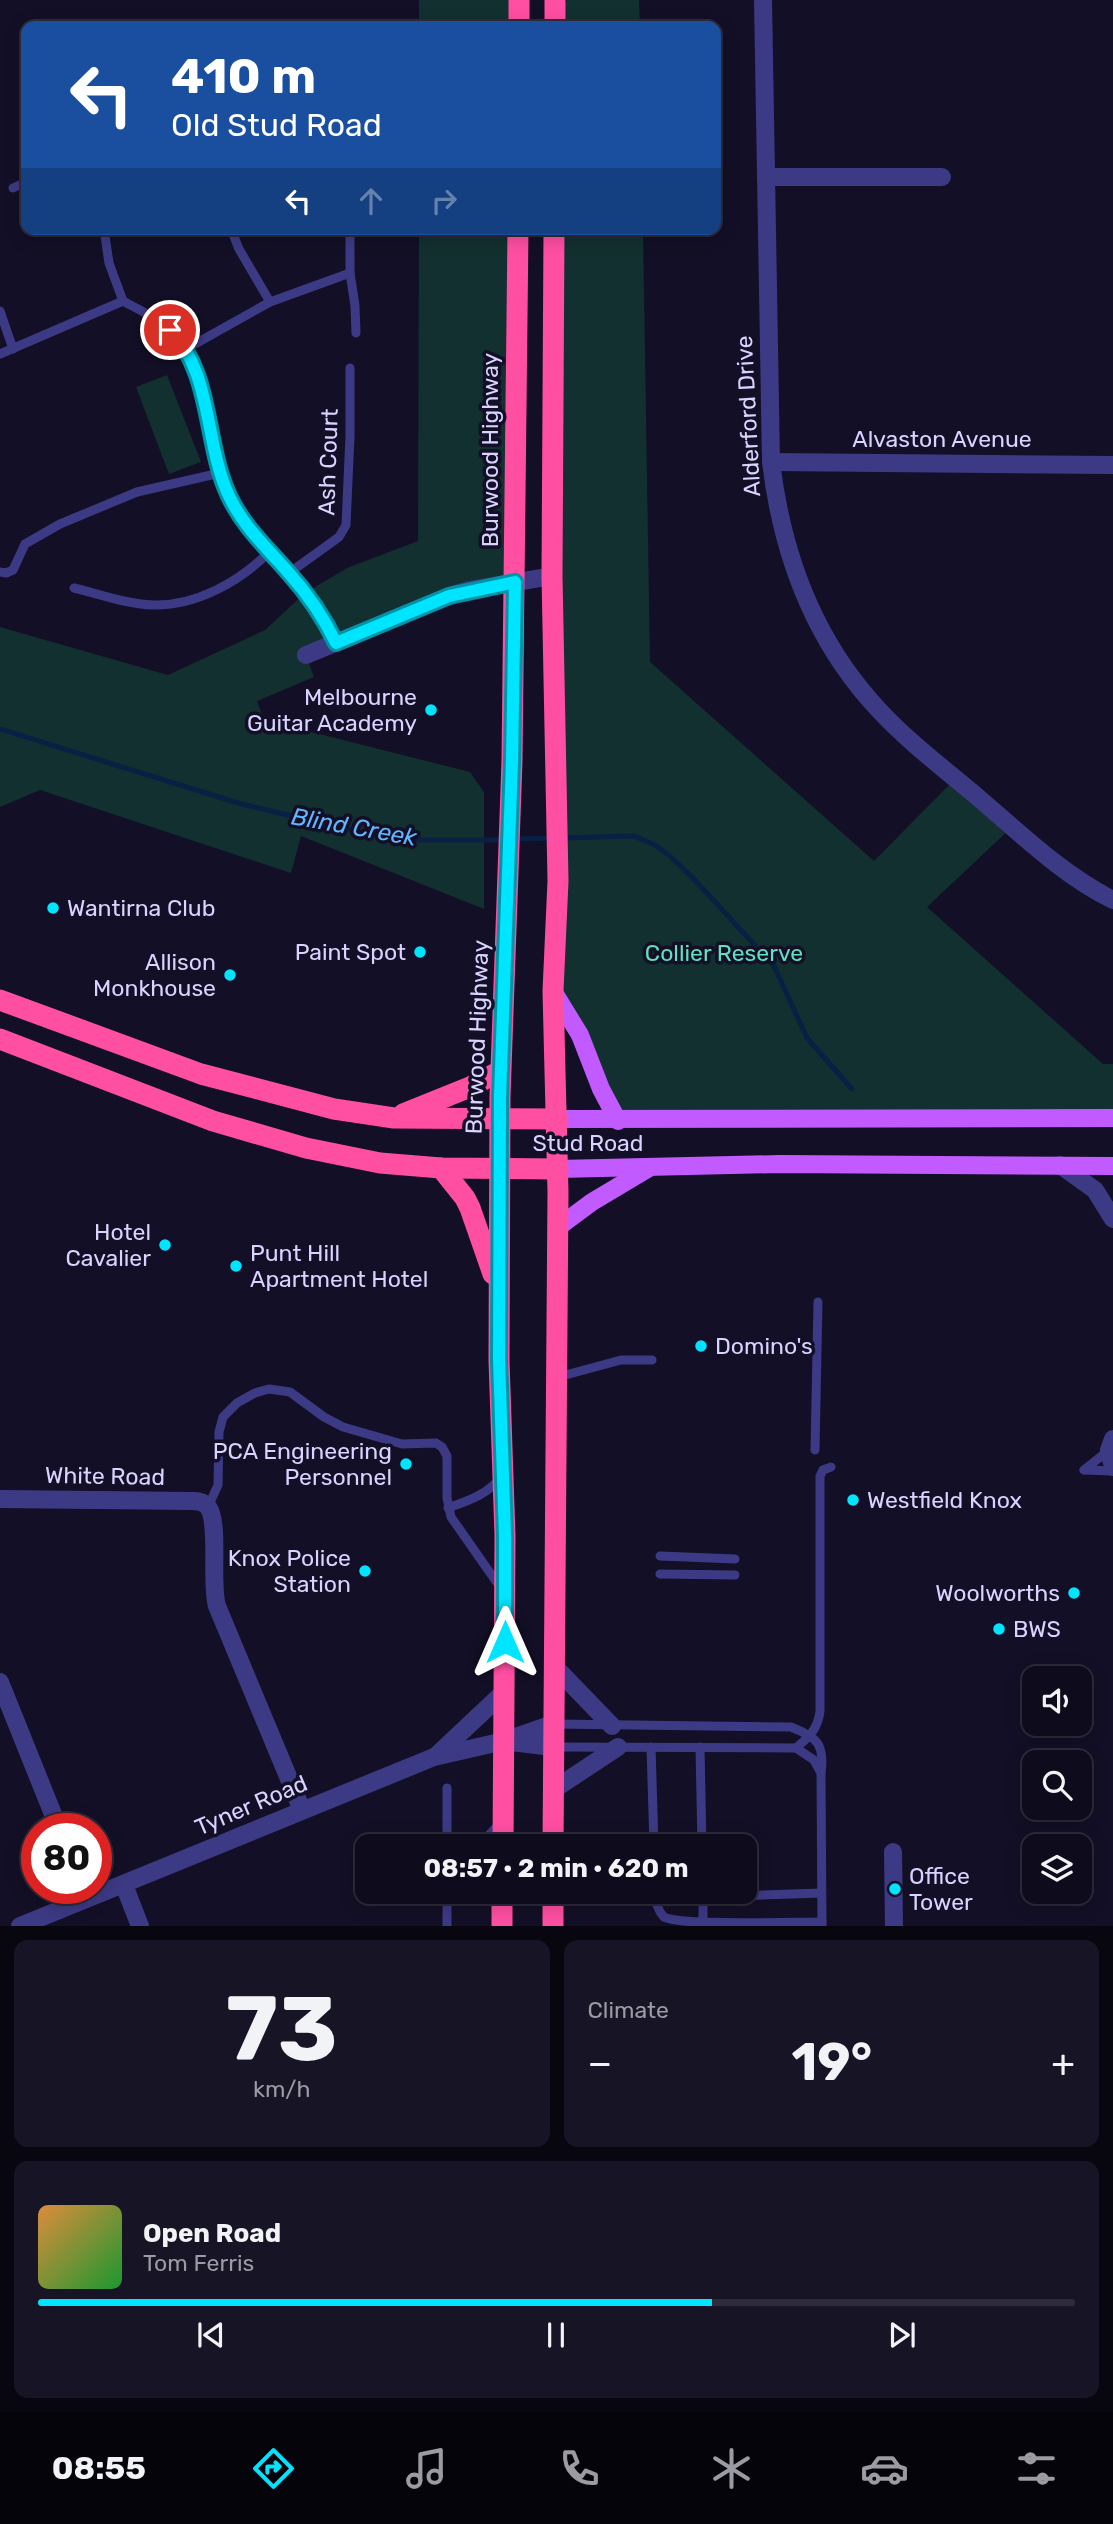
<!DOCTYPE html>
<html lang="en">
<head>
<meta charset="utf-8">
<style>
	body { margin:0; font-family:Rubik,sans-serif; background:#171425; color:#f1f3f6; height:100vh; display:flex; flex-direction:column; font-size:26px; white-space:nowrap }
	* { box-sizing:border-box; margin:0 }
	p { font-size:23px; color:#9b9ba3 }
	.icon { flex:none; width:38px; height:38px; fill:none; stroke:currentColor; stroke-width:2; stroke-linecap:round; stroke-linejoin:round }
	.map { position:relative; height:1926px; overflow:hidden }
	.details { display:flex; flex-direction:column; gap:14px; padding:14px; background:#08060f; flex:1 }
	.details>* { flex:none }
	.guide { position:absolute; left:21px; top:21px; width:700px; height:214px; border-radius:14px; box-shadow:0 4px 18px #0003,0 0 0 2px #2e2b3b; background:#1a4fa0; color:#fff; overflow:hidden }
	.tools { position:absolute; left:1022px; top:1666px; display:grid; gap:14px }
	.tools a { display:grid; place-items:center; width:70px; height:70px; border-radius:14px; background:#0e0b1c; box-shadow:0 4px 18px #0003,0 0 0 2px #2e2b3b; font-size:35px }
	.speed { position:absolute; left:21px; top:1813px; display:flex; gap:14px; font-size:35px; font-weight:700; text-align:center }
	.speed>* { display:grid; place-content:center; width:91px; height:91px; border-radius:50%; background:#0e0b1c; box-shadow:0 4px 18px #0003,0 0 0 2px #2e2b3b; line-height:1 }
	.speed .limit { border:10px solid #d22; background:#fff; color:#111 }
	.pin { position:absolute; display:grid; place-items:center; width:60px; height:60px; color:#fff; margin:-30px; border:4px solid #fff; border-radius:50%; box-shadow:0 2px 7px #0007 }
	.me { position:absolute; width:77px; margin:-38px; rotate:0deg; stroke-linejoin:round; filter:drop-shadow(0 0 5px #0008) }
	.turn { display:flex; align-items:center; gap:24px; height:147px; padding:0 35px; font-size:32px }
	.turn .icon { width:91px; height:91px; stroke-width:2.5 }
	.turn b { display:block; font-size:49px; line-height:60px }
	.lanes { display:flex; align-items:center; height:66px; padding:0 35px; background:#0003; justify-content:center; gap:35px; direction:ltr }
	.lanes .off { opacity:.35 }
	.big { font-size:52px; font-weight:700; line-height:1.1 }
	.details .tile { flex:1; display:flex; flex-direction:column; justify-content:center; gap:10px; min-width:0; padding:0 24px; border-radius:14px; background:#171425 }
	.details .dial { align-items:center; gap:0 }
	.dial b { font-size:91px; line-height:1 }
	.song { display:flex; align-items:center; gap:21px }
	.cover { width:84px; height:84px; border-radius:10px; background:linear-gradient(135deg,hsl(30 70% 55%),hsl(130 70% 35%)) }
	.played { height:7px; border-radius:4px; background:linear-gradient(90deg,#00e5ff 65%,#2e2b3b 65%) }
	.keys { display:flex; justify-content:space-around; direction:ltr }
	.heat { display:flex; justify-content:space-between; align-items:center; font-size:38px; direction:ltr }
	.details .tiles { flex:1; display:grid; gap:14px; grid-template-columns:1fr 1fr }
	.tile:last-child { grid-column:span 2 }
	.trip { position:absolute; left:355px; top:1834px; width:402px; height:70px; border-radius:14px; background:#0e0b1c; box-shadow:0 4px 18px #0003,0 0 0 2px #2e2b3b; font-weight:700; line-height:70px; text-align:center }
	.menu { display:flex; height:112px; justify-content:space-around; align-items:center; background:#06040b; color:#9b9ba3 }
	.menu .icon { width:49px; height:49px }
	.menu .selected { color:#00e5ff }
	.menu b { font-size:32px; color:#f1f3f6 }
	.map>svg:first-child { display:block }
</style>
</head>
<body>
<div class="map">
<svg width="1113" height="1926" viewBox="0 0 1113 1926">
	<rect width="100%" height="100%" fill="#130f26"/>
	<g fill="#12302f">
		<rect x="419" y="0" width="100" height="26"/>
		<path d="M 567,0 L 639,0 L 640,26 L 555,26 L 555,21 Z"/>
		<path d="M 419,229 L 518,229 L 515,582 L 470,590 L 306,656 L 314,677 L 257,701 L 264,720 L 470,772 L 484,792 L 484,909 L 301,836 L 291,873 L 40,790 L 0,807 L 0,627 L 168,675 L 265,630 L 305,593 L 347,568 L 418,541 Z"/>
		<path d="M 554,229 L 643,229 L 650,662 L 874,861 L 956,778 L 1012,827 L 927,907 L 1103,1064 L 1113,1064 L 1113,1118 L 618,1121 L 553,991 Z"/>
		<path d="M 167,375 L 201,462 L 169,474 L 136,387 Z"/>
	</g>
	<g fill="none" stroke-linecap="round" stroke-linejoin="round">
		<g stroke="#0a1f44" stroke-width="5">
			<path d="M 0,729 L 238,803 L 363,833 L 421,840 L 506,840"/>
			<path d="M 561,838 L 634,836 L 655,845 L 670,856 L 692,877 L 774,966 L 807,1038 L 852,1089"/>
			<path d="M 515,839 L 551,838"/>
		</g>
		<g stroke="#3d3a85" stroke-width="9">
			<path d="M 13,188 L 26,182"/>
			<path d="M 104,229 L 109,263 L 123,301"/>
			<path d="M 350,273 L 355,306 L 356,333"/>
			<path d="M 270,302 L 350,273 L 350,229"/>
			<path d="M 0,311 L 13,349"/>
			<path d="M 186,349 L 270,302 L 239,249 L 231,229"/>
			<path d="M 0,354 L 123,301 C 141,311 162,320 176,336 C 213,377 206,459 237,511 C 251,534 270,552 288,572 C 306,593 324,618 336,643"/>
			<path d="M 0,572 L 6,573 L 13,570 L 25,544 L 60,524 L 137,492 L 220,473"/>
			<path d="M 289,573 L 339,537 L 346,525 L 350,436 L 350,368"/>
			<path d="M 74,588 C 99,594 126,604 153,605 C 196,606 239,582 268,553"/>
			<path d="M 558,1377 L 621,1360 L 652,1360"/>
			<path d="M 815,1450 L 818,1302"/>
			<path d="M 1084,1470 L 1109,1450"/>
			<path d="M 1084,1470 L 1113,1471"/>
			<path d="M 208,1507 L 218,1485 L 219,1432 L 223,1417 L 237,1403 L 255,1393 L 269,1389 L 290,1392 L 324,1417 L 343,1427 L 402,1444 L 436,1443 L 442,1447 L 447,1456 L 447,1498 L 451,1517 L 500,1587"/>
			<path d="M 448,1508 C 467,1501 487,1495 500,1478"/>
			<path d="M 660,1556 L 735,1559"/>
			<path d="M 660,1574 L 735,1575"/>
			<path d="M 555,1724 L 791,1727 C 817,1737 825,1744 821,1773 L 822,1926"/>
			<path d="M 554,1747 L 796,1748 L 814,1760 L 821,1773"/>
			<path d="M 651,1747 L 654,1846"/>
			<path d="M 700,1747 L 702,1846"/>
			<path d="M 796,1748 C 809,1737 818,1729 820,1711 L 820,1476 L 823,1470 L 831,1467"/>
			<path d="M 447,1788 L 447,1846"/>
			<path d="M 479,1846 L 499,1824"/>
			<path d="M 654,1892 C 656,1901 657,1910 664,1917 C 680,1926 795,1922 822,1922"/>
			<path d="M 703,1897 L 821,1893"/>
			<path d="M 703,1925 L 703,1892"/>
			<path d="M 447,1926 L 447,1892"/>
		</g>
		<g stroke="#3d3a85" stroke-width="18">
			<path d="M 763,0 L 771,462 C 782,554 814,640 877,708 C 908,742 946,770 981,800 C 1023,836 1063,875 1113,900"/>
			<path d="M 766,177 L 942,177"/>
			<path d="M 771,462 L 1113,465"/>
			<path d="M 306,655 L 449,596 L 470,590 L 552,576"/>
			<path d="M 1060,1165 L 1095,1190 L 1113,1219"/>
			<path d="M 1113,1439 L 1109,1450 L 1113,1467"/>
			<path d="M 0,1499 L 193,1501 C 199,1501 204,1502 208,1507 C 220,1522 210,1583 217,1606 L 302,1810"/>
			<path d="M 554,1666 L 612,1726"/>
			<path d="M 0,1682 L 59,1829"/>
			<path d="M 511,1742 L 553,1747"/>
			<path d="M 437,1755 L 505,1691"/>
			<path d="M 553,1790 L 618,1747"/>
			<path d="M 893,1852 L 894,1926"/>
			<path d="M 124,1885 L 140,1926"/>
			<path d="M 20,1926 L 434,1757 L 504,1741 L 553,1724"/>
		</g>
		<g stroke="#c25bff" stroke-width="18">
			<path d="M 553,991 L 580,1035 L 601,1089 L 618,1121"/>
			<path d="M 557,1119 L 1113,1118"/>
			<path d="M 558,1169 L 779,1164 L 1113,1166"/>
			<path d="M 557,1228 L 592,1202 L 649,1168"/>
		</g>
		<g stroke="#ff4fa3" stroke-width="21">
			<path d="M 519,26 L 519,0"/>
			<path d="M 555,26 L 555,0"/>
			<path d="M 0,1000 L 201,1074 L 334,1109 L 394,1118 L 557,1119"/>
			<path d="M 0,1039 L 213,1121 L 306,1148 L 380,1163 L 441,1168 L 558,1169"/>
			<path d="M 403,1114 L 470,1087 L 500,1071"/>
			<path d="M 441,1168 L 465,1198 L 470,1208 L 493,1274"/>
			<path d="M 503,1846 L 505,1536 L 499,1360 L 500,1097 L 512,761 L 518,229"/>
			<path d="M 553,1846 L 558,1192 L 553,991 L 558,881 L 552,576 L 554,229"/>
			<path d="M 502,1926 L 502,1892"/>
			<path d="M 553,1926 L 553,1892"/>
		</g>
	</g>
	<g fill="none" stroke-linecap="round" stroke-linejoin="round">
		<defs>
			<path id="route" d="M 170,330 C 213,373 204,443 229,496 C 243,526 266,547 288,572 C 306,592 324,618 336,643 L 449,596 L 515,582 L 512,761 L 500,1097 L 499,1360 L 505,1536 L 505,1642"/>
		</defs>
		<use href="#route" stroke="#0095a6" stroke-width="18"/>
		<use href="#route" stroke="#00e5ff" stroke-width="12"/>
	</g>
	<g fill="#00e5ff" stroke="#130f26" stroke-width="2.5">
		<circle cx="431" cy="710" r="7"/>
		<circle cx="53" cy="908" r="7"/>
		<circle cx="420" cy="952" r="7"/>
		<circle cx="230" cy="975" r="7"/>
		<circle cx="165" cy="1245" r="7"/>
		<circle cx="236" cy="1266" r="7"/>
		<circle cx="701" cy="1346" r="7"/>
		<circle cx="406" cy="1464" r="7"/>
		<circle cx="853" cy="1500" r="7"/>
		<circle cx="365" cy="1571" r="7"/>
		<circle cx="1074" cy="1593" r="7"/>
		<circle cx="999" cy="1629" r="7"/>
		<circle cx="895" cy="1889" r="7"/>
	</g>
	<g text-anchor="middle" stroke-width="7" stroke-linejoin="round" paint-order="stroke">
		<g font-size="23" fill="#d9d4ff" stroke="#130f26">
			<text transform="translate(748 416) rotate(-93)" y="8">Alderford Drive</text>
			<text x="942" y="447">Alvaston Avenue</text>
			<text transform="translate(490 450) rotate(-90)" y="8">Burwood Highway</text>
			<text transform="translate(328 462) rotate(-88)" y="8">Ash Court</text>
			<text transform="translate(477 1037) rotate(-88)" y="8">Burwood Highway</text>
			<text x="588" y="1151">Stud Road</text>
			<text transform="translate(105 1476) rotate(1)" y="8">White Road</text>
			<text transform="translate(251 1805) rotate(-23)" y="8">Tyner Road</text>
		</g>
		<g font-size="23" fill="#d9d4ff" stroke="#130f26" text-anchor="end">
			<text x="417" y="705">Melbourne<tspan x="417" dy="26">Guitar Academy</tspan></text>
			<text x="67" y="916" text-anchor="start">Wantirna Club</text>
			<text x="406" y="960">Paint Spot</text>
			<text x="216" y="970">Allison<tspan x="216" dy="26">Monkhouse</tspan></text>
			<text x="151" y="1240">Hotel<tspan x="151" dy="26">Cavalier</tspan></text>
			<text x="250" y="1261" text-anchor="start">Punt Hill<tspan x="250" dy="26">Apartment Hotel</tspan></text>
			<text x="715" y="1354" text-anchor="start">Domino's</text>
			<text x="392" y="1459">PCA Engineering<tspan x="392" dy="26">Personnel</tspan></text>
			<text x="867" y="1508" text-anchor="start">Westfield Knox</text>
			<text x="351" y="1566">Knox Police<tspan x="351" dy="26">Station</tspan></text>
			<text x="1060" y="1601">Woolworths</text>
			<text x="1013" y="1637" text-anchor="start">BWS</text>
			<text x="909" y="1884" text-anchor="start">Office<tspan x="909" dy="26">Tower</tspan></text>
		</g>
		<g font-size="23" fill="#5fe0c0" stroke="#130f26">
			<text x="724" y="961">Collier Reserve</text>
		</g>
		<g font-size="24" font-style="italic" fill="#62b6ff" stroke="#130f26">
			<text transform="translate(354 827) rotate(10)" y="8">Blind Creek</text>
		</g>
	</g>
</svg>
<div class="tools">
<a><svg class="icon" aria-label="sound" viewBox="0 0 24 24"><path d="M4 9h4l5-4v14l-5-4H4zM17 9q2 3 0 6"/></svg></a>
<a><svg class="icon" aria-label="search" viewBox="0 0 24 24"><circle cx="10" cy="10" r="6"/><path d="M15 15l6 6"/></svg></a>
<a><svg class="icon" aria-label="layers" viewBox="0 0 24 24"><path d="M12 4l9 5-9 5-9-5zM3 14l9 5 9-5"/></svg></a>
</div>
<div class="speed"><div class="limit">80</div></div>
<div class="pin" style="left:170px;top:330px;background:#d93025"><svg class="icon" aria-label="arrive" viewBox="0 0 24 24"><path d="M6 21V4h12l-3 4 3 4H6"/></svg></div>
<svg class="me" style="left:505px;top:1642px" viewBox="-20 -20 40 40"><path d="M0-17L14 15 0 8-14 15z" fill="#00e5ff" stroke="#fff" stroke-width="4"/></svg>
<div class="trip">08:57 · 2 min · 620 m</div>
<div class="guide">
<div class="turn"><svg class="icon" aria-label="left" viewBox="0 0 24 24"><path d="M17 20v-9H6M10 6l-5 5 5 5"/></svg><div><b>410 m</b>Old Stud Road</div></div>
<div class="lanes"><svg class="icon" aria-label="left" viewBox="0 0 24 24"><path d="M17 20v-9H6M10 6l-5 5 5 5"/></svg><svg class="icon off" aria-label="ahead" viewBox="0 0 24 24"><path d="M12 20V5M6 11l6-6 6 6"/></svg><svg class="icon off" aria-label="right" viewBox="0 0 24 24"><path d="M7 20v-9h11M14 6l5 5-5 5"/></svg></div>
</div>
</div>
<section class="details">
<div class="tiles">
<div class="tile dial"><b>73</b><p>km/h</p></div>
<div class="tile"><p>Climate</p>
<div class="heat"><a>−</a><b class="big">19°</b><a>+</a></div>
</div>
<div class="tile">
<div class="song"><i class="cover"></i><div><b>Open Road</b><p>Tom Ferris</p></div></div>
<div class="played"></div>
<div class="keys"><svg class="icon" aria-label="previous" viewBox="0 0 24 24"><path d="M18 5L8 12l10 7zM5 5v14"/></svg><svg class="icon" aria-label="pause" viewBox="0 0 24 24"><path d="M8 5v14M16 5v14"/></svg><svg class="icon" aria-label="next" viewBox="0 0 24 24"><path d="M6 5l10 7-10 7zM19 5v14"/></svg></div>
</div>
</div>
</section>
<nav class="menu">
<b>08:55</b>
<svg class="icon selected" aria-label="directions" viewBox="0 0 24 24"><path d="M12 3l9 9-9 9-9-9zM9 14v-3h6M13 9l2 2-2 2"/></svg>
<svg class="icon" aria-label="music" viewBox="0 0 24 24"><path d="M9 18V5l10-2v13"/><circle cx="6" cy="18" r="3"/><circle cx="16" cy="16" r="3"/></svg>
<svg class="icon" aria-label="phone" viewBox="0 0 24 24"><path d="M5 4h4l2 5-3 2q2 4 5 5l2-3 5 2v4C11 20 4 13 5 4z"/></svg>
<svg class="icon" aria-label="climate" viewBox="0 0 24 24"><path d="M12 3v18M4 7l16 10M4 17L20 7"/></svg>
<svg class="icon" aria-label="car" viewBox="0 0 24 24"><path d="M5 17H2v-5l4-1 3-4h7l3 4 3 1v5h-3M9 17h6M6 11h13"/><circle cx="7" cy="17" r="2"/><circle cx="17" cy="17" r="2"/></svg>
<svg class="icon" aria-label="filters" viewBox="0 0 24 24"><path d="M4 7h16M4 17h16"/><circle cx="9" cy="7" r="2"/><circle cx="15" cy="17" r="2"/></svg>
</nav>
</body>
</html>
